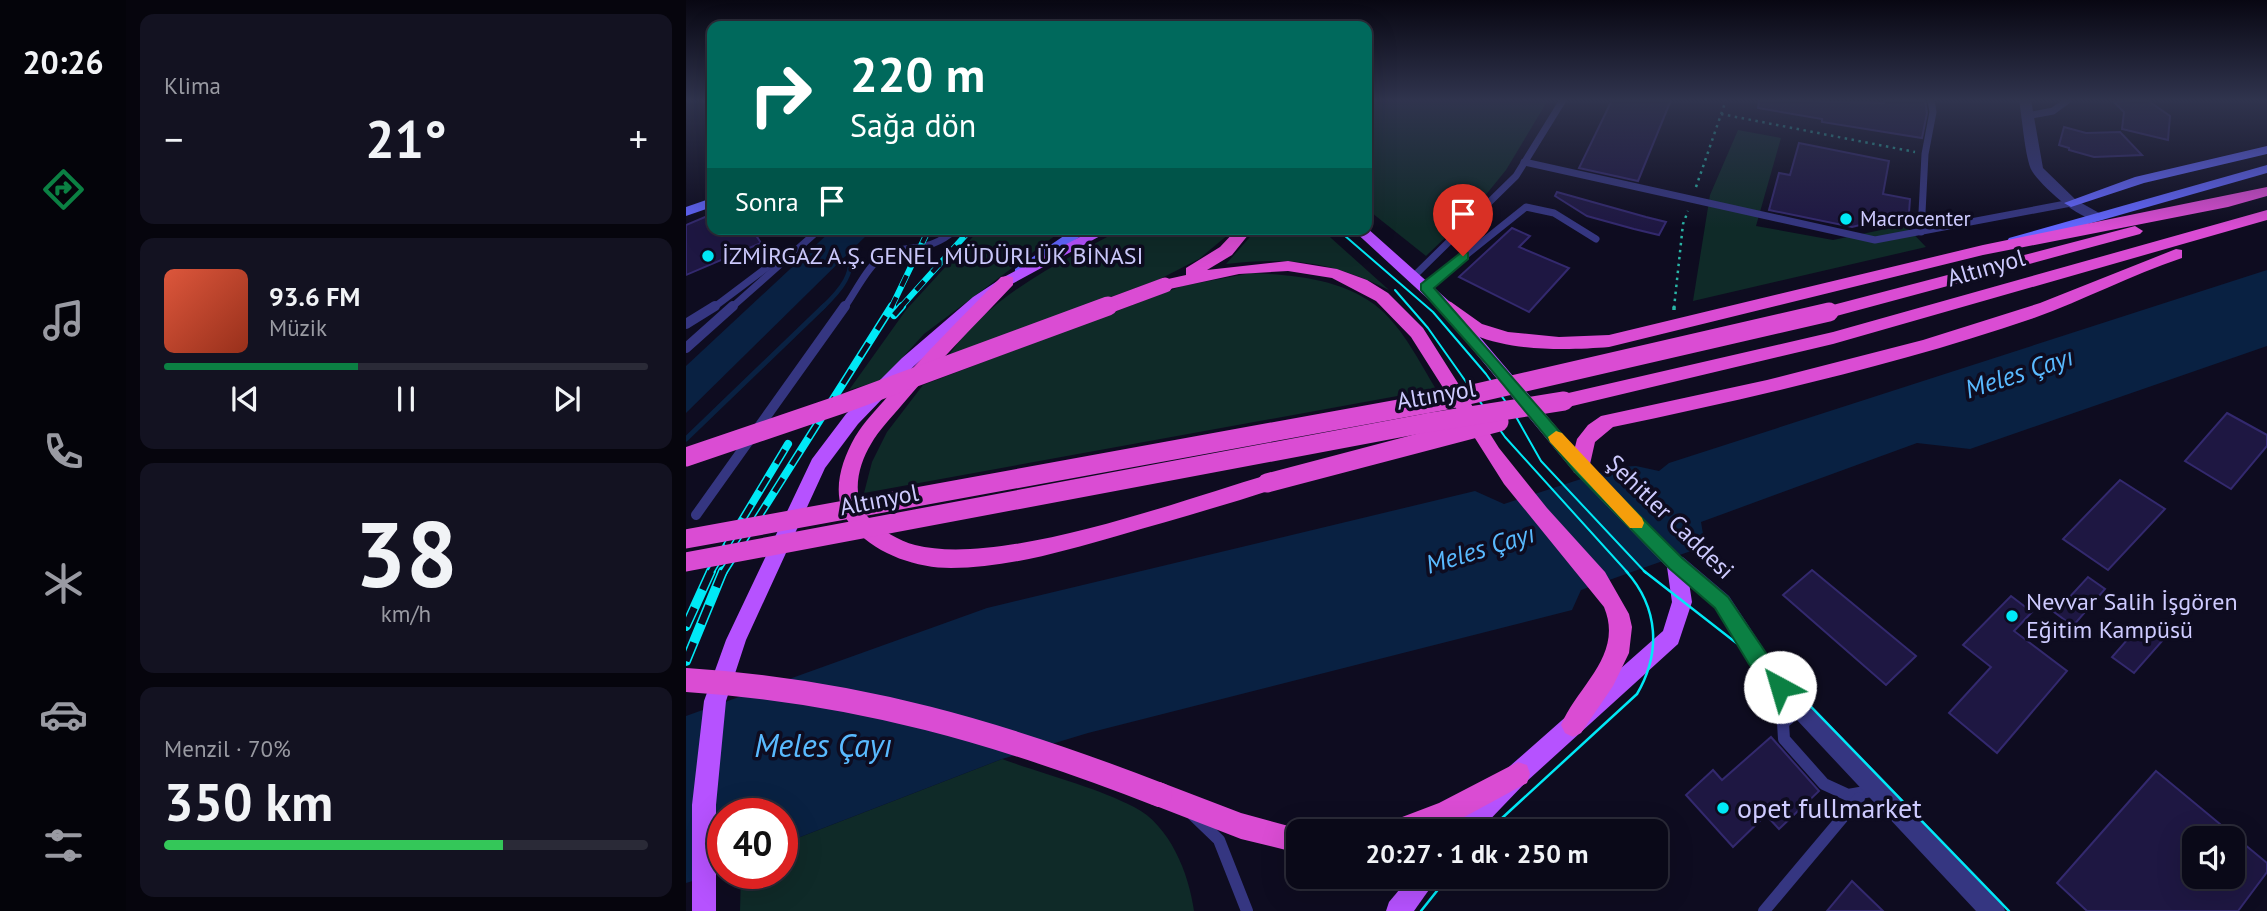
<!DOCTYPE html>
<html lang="tr">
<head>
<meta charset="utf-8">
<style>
	body { margin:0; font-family:"PT Sans",sans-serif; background:#131221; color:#f1f3f6; height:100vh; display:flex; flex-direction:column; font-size:26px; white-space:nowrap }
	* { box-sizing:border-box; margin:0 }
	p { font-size:23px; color:#999aa2 }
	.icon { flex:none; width:38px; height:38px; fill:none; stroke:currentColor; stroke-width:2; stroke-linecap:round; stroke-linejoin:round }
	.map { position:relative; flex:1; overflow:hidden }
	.drawer { display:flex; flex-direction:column; gap:14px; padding:14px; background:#06050d; width:560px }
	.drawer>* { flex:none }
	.top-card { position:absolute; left:21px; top:21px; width:665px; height:214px; border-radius:14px; box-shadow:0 7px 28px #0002,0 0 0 2px #2a2a37; background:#00695c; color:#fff; overflow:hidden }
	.controls { position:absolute; left:1496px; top:826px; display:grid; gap:14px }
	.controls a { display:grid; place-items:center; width:63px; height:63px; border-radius:14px; background:#0a0918; box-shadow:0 7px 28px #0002,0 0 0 2px #2a2a37; font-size:35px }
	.speed { position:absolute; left:21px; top:798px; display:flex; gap:14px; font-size:35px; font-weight:700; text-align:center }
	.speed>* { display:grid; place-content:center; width:91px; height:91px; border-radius:50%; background:#0a0918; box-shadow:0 7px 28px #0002,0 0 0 2px #2a2a37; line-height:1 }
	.speed .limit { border:10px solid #d22; background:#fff; color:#111 }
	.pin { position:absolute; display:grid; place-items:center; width:60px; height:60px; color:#fff; margin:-72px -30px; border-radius:50% 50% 50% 0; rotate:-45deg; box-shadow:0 0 7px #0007 }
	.pin .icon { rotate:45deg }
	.me { position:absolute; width:77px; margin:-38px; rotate:321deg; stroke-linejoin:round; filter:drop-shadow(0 0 5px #0008) }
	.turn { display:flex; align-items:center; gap:24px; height:147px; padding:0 28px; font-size:32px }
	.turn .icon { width:91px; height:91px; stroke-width:2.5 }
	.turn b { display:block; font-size:49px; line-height:60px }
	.then { display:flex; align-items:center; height:66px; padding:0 28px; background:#0003; gap:14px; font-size:26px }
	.big { font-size:52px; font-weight:800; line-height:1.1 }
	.drawer .card { flex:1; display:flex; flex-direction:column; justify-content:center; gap:10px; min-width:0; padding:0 24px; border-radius:14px; background:#131221 }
	.drawer .dial { align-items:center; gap:0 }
	.dial b { font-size:91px; line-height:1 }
	.song { display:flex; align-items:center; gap:21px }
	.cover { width:84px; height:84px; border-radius:10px; background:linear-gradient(135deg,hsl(10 70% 55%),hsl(10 70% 35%)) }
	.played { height:7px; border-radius:4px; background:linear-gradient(90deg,#0b8043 40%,#2a2a37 40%) }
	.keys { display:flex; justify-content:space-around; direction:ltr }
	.heat { display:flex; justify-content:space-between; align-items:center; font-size:38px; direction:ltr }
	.charge { height:10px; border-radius:5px; background:linear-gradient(90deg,#34c759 70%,#2a2a37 0) }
	.trip { position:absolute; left:600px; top:819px; width:382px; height:70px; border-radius:14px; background:#0a0918; box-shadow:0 7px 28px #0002,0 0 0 2px #2a2a37; font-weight:800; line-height:70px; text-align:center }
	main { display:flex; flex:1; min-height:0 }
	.tabs { display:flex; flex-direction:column; width:126px; justify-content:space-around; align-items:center; background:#04040a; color:#999aa2 }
	.tabs .icon { width:49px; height:49px }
	.tabs .selected { color:#0b8043 }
	.tabs b { font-size:32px; color:#f1f3f6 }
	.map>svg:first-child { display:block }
</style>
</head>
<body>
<main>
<nav class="tabs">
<b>20:26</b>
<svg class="icon selected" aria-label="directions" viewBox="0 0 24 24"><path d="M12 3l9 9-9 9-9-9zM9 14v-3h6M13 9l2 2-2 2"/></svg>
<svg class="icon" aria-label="music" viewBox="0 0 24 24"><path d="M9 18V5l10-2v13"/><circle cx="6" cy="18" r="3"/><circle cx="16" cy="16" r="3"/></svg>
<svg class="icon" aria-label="phone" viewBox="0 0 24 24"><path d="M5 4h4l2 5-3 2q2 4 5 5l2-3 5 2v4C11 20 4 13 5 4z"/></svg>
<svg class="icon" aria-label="climate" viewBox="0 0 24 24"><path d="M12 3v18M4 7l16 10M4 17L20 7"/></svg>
<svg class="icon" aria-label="car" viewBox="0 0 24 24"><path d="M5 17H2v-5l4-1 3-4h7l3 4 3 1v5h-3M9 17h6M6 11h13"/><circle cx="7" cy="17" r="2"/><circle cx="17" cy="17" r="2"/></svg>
<svg class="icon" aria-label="filters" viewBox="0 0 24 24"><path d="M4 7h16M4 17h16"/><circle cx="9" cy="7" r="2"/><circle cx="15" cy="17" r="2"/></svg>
</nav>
<section class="drawer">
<div class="card"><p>Klima</p>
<div class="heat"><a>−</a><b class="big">21°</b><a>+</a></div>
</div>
<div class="card">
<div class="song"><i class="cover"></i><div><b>93.6 FM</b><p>Müzik</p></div></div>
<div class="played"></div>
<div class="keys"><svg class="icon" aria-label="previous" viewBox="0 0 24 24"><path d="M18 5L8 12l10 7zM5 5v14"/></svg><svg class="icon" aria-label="pause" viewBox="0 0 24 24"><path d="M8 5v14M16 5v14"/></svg><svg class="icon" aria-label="next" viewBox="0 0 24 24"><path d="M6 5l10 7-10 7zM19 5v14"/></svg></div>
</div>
<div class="card dial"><b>38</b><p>km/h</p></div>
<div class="card"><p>Menzil · 70%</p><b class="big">350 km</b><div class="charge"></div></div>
</section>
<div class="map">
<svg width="1581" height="911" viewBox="0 0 1581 911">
	<rect width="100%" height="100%" fill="#0e0c20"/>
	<g fill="#0f2a28">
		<path d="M 681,100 L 862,100 L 820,170 L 785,213 L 740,256 L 681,209 Z"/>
		<path d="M 1052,130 L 1095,138 L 1070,226 L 1147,240 L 1219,225 L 1240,247 L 1007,301 L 1024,195 Z"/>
		<path d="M 294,229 L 378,229 L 238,334 L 196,380 L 163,390 L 220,310 Z"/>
		<path d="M 436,229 L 549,229 L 513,259 L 472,280 L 263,355 C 305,294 373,263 436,229 Z"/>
		<path d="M 571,229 L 635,229 L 703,290 C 645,261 604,257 540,264 Z"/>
		<path d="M 565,273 C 608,275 659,279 694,309 C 718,330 734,363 750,389 L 178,493 L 186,462 L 201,432 L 237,385 L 496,286 Z"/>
		<path d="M 316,759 C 357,774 410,787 448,807 C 484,825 503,874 508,911 L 54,911 L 55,873 L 96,873 L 96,844 Z"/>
	</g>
	<g fill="#092142">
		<path d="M 147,229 L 187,229 L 0,413 L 0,366 Z"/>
		<path d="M 1581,270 L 1581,346 L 1284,449 L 1231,443 L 1015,522 L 1019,546 L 895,590 L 886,610 L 402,733 L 316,759 L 96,844 L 96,814 L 37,814 L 37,872 L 0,883 L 0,716 L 301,608 L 789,491 L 818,504 L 932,467 L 950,466 L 973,471 L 983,463 Z"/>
	</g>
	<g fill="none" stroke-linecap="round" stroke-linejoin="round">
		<path stroke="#092142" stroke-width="4.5" d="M 136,308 C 155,290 170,273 163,247"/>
		<path stroke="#092142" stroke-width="5" d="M 0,439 L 138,306"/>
	</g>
	<g fill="#1e1742" stroke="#33296e" stroke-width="2" fill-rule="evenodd">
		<path d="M 926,100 L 985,100 L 952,181 L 893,168 Z"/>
		<path d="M 1073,100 L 1198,103 L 1198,100 L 1239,100 L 1241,113 L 1236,138 L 1136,122 L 1136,119 L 1072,108 Z"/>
		<path d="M 1461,100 L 1484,116 L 1482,140 L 1436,129 L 1438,112 L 1428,102 Z"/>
		<path d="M 1378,127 L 1400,133 L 1434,132 L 1456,155 L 1408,157 L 1383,150 L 1383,148 L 1373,145 Z"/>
		<path d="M 1113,143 L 1203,161 L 1197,194 L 1224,199 L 1223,213 L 1166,227 L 1083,210 L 1093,173 L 1104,175 Z"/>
		<path d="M 871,192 L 960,217 L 980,222 L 973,235 L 948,229 L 901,216 L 869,196 Z"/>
		<path d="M 26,214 L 26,229 L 66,229 L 75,243 L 0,275 L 0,225 Z"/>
		<path d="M 826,228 L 844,236 L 833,247 L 883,268 L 843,312 L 773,277 Z"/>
		<path d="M 1541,413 L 1581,435 L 1581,446 L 1545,489 L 1499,461 Z"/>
		<path d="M 1434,480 L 1479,509 L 1422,570 L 1377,539 Z"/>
		<path d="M 1126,570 L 1230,656 L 1200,685 L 1097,595 Z"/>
		<path d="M 1402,577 L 1419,589 L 1387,626 L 1364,609 L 1376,596 L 1381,600 Z"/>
		<path d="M 1325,596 L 1346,612 L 1328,631 L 1381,671 L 1311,753 L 1263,713 L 1305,667 L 1277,645 Z"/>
		<path d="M 1455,624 L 1477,640 L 1448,673 L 1426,657 Z"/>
		<path d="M 1085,737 L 1133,791 L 1093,829 L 1080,815 L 1047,847 L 1000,795 L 1027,770 L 1036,780 Z"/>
		<path d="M 1470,771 L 1581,863 L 1581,872 L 1552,911 L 1401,911 L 1371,883 ZM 1508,838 L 1547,838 L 1547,877 L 1508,877 Z"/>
		<path d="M 1166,881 L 1197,911 L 1141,911 Z"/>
	</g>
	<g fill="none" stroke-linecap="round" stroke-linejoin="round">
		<g stroke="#29b5a6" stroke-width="2.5" stroke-dasharray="2.5 4.5" stroke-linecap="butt">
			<path d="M 1035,114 L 1229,152"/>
			<path d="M 1010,187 L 1040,100"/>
			<path d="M 988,308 L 997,224 L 1002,211"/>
		</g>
		<path stroke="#29b5a6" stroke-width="3.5" stroke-dasharray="3.5 5" stroke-linecap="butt" d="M 988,310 L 988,306"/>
		<g stroke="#353681" stroke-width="7">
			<path d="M 1341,116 L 1367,111 L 1382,100"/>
			<path d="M 838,162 L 1189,240 L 1385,203"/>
			<path d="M 1235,232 L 1239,154 L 1247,112 L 1245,100"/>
			<path d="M 728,276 L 830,176 L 877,100"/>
			<path d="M 740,287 L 840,207 L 868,213 L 910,239"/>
			<path d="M 27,308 L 92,259"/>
			<path d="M 45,308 L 134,229"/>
			<path d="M 158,308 C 169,293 180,269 194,258 C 216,241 240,257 270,229"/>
		</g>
		<g stroke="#353681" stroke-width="10">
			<path d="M 0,324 L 29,306"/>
			<path d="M 0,348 L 47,306"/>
			<path d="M 10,515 L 159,306"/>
		</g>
		<g stroke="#353681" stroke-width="12">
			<path d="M 1114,709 L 1097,723 L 1098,739 L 1138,784 L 1162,795 L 1191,790"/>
			<path d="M 507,815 L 533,840 L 561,911"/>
			<path d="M 1078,911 L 1173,798"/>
		</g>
		<path fill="#353681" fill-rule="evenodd" d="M 1333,100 L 1345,100 L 1357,168 L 1390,200 L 1415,214 L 1415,220 C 1397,224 1355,186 1346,171 C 1339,159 1336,116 1333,100 Z"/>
		<path fill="#353681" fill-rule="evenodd" d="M 990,555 L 997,557 L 1043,596 L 1093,672 L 1316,902 L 1319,911 L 1290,911 L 1079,686 L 1029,608 L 983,569 L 980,563 L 983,557 Z"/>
		<g fill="#6266ff" fill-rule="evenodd">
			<path d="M 1581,146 L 1581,154 L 1458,183 L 1385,207 L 1378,203 L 1449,177 Z"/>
			<path d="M 1581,165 L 1581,173 L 1328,245 L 1321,241 L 1323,238 Z"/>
			<path d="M 26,198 L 26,207 L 0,216 L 0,207 Z"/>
			<path d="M 388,229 L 405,229 L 339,275 L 329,275 L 329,269 Z"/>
		</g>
		<g fill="#b652ff" fill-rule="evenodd">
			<path d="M 681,228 L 764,302 L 901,463 L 1000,563 L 1006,602 L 992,644 L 840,782 L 793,831 L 765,831 L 769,823 L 824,766 L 977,631 L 986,602 L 981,567 L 889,473 L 754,310 L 666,229 Z"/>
			<path d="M 409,229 L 427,229 L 326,284 L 297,305 L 228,366 L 172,424 L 139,468 L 60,640 L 40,701 L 30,805 L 30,911 L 6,911 L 6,805 L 18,701 L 40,640 L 126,459 L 160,414 L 216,358 L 287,297 L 316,278 Z"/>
			<path d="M 724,877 L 752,877 L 728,911 L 700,911 L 703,902 Z"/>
		</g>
		<g fill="#da4cd3" fill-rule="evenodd">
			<path d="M 1581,187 L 1581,196 L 1542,207 L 1297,255 L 923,347 C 873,351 783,354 751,306 L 759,300 L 765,302 L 796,324 L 822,332 L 873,337 L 923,335 L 1297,245 Z"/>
			<path d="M 1581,210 L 1581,220 L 1147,344 L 878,408 L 869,401 L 878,394 L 1147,332 Z"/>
			<path d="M 1449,226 L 1457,231 L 1454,234 L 1143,318 L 1135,312 L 1143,306 Z"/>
			<path d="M 551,229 L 567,229 L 546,255 L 521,270 L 602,261 L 651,269 L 681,280 L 702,293 L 737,328 L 813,448 L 861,508 L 919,572 L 943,614 L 946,627 L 943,653 L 927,686 L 895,733 L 887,737 L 879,733 L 875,725 C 892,685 938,655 918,607 L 818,484 L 725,337 L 690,301 L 646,278 L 602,271 L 553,274 L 479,290 L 473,289 L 473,281 L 500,275 L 500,268 L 534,247 Z"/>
			<path d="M 1490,249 L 1496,250 L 1496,258 C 1445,275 1398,300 1348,318 C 1211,365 1069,397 927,427 L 909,442 L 902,473 L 888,473 L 886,459 L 891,439 L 902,425 L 915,416 L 1081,380 L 1237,340 L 1354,303 Z"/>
			<path d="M 321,276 L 327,277 L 327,285 C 289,325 250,364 215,406 C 205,418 193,430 185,444 C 172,465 164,498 183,518 C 195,530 213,541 229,545 C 315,567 493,501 581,475 L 588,477 L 591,483 L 588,489 C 536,506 483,521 431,536 C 378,551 321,568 265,568 C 231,568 193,555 169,530 C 143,503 152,467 169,437 C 178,422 191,409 202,396 C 238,354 277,316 315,277 Z"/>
			<path d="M 832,762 L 841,765 L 844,774 L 841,783 L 769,822 L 746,831 L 699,831 L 703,822 L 753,803 Z"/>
			<path d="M 474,782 L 555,813 L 621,831 L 612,831 L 612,853 L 555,839 L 465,804 L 461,795 L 465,786 Z"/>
		</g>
		<g stroke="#00e9f6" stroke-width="2">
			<path d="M 651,229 L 747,312 L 800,374 L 829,415 L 855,461 L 960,573"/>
			<path d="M 709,290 L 742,328 L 819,437 L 942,573"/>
		</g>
		<g stroke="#00e9f6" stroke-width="2.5">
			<path d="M 958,571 L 1103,684 L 1323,911"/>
			<path d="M 802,831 L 951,694 C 975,653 973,608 940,571"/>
			<path d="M 735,911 L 762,877"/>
		</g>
		<defs>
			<g id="rail-far2">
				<path d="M 205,308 L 243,229"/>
				<path d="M 214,308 L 285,229"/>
			</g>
			<g id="rail-far1">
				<path d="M 208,315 L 216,306"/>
				<path d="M 24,573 L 102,444"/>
				<path d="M 37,573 L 206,306"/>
			</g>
			<g id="rail">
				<path d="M 0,626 L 25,571"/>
				<path d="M 0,661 L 37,571"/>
			</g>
		</defs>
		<use href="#rail-far2" stroke="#00e9f6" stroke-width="6"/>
		<use href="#rail-far1" stroke="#00e9f6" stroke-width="8"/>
		<use href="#rail" stroke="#00e9f6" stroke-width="10"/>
		<use href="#rail-far2" stroke="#0e0c20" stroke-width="4.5" stroke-dasharray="12" stroke-linecap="butt"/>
		<use href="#rail-far1" stroke="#0e0c20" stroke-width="5" stroke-dasharray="16" stroke-linecap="butt"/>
		<use href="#rail" stroke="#0e0c20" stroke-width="7" stroke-dasharray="20" stroke-linecap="butt"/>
		<path stroke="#da4cd3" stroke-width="15" d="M 417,308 L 479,285"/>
		<g stroke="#da4cd3" stroke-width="19">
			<path d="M 0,457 L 159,403 L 422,306"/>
			<path d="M 581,483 L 813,422"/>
			<path d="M 0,539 L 756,401 L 1143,312"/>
			<path d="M 0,562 L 740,423 L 878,401"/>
		</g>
		<path stroke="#da4cd3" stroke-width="24" d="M 0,680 C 172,691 315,733 474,795"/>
	</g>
	<linearGradient id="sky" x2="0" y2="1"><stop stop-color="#080712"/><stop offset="0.44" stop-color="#30344e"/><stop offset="1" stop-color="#30344e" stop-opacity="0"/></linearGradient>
	<rect width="1581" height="228" fill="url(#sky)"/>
	<path fill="#0b8043" stroke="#07532c" stroke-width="2" d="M 777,251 L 782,253 L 782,259 L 748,288 L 901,463 L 996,558 L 1042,597 L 1103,687 L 1100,694 L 1094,696 L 1087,694 L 1063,664 L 1029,608 L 984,569 L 889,472 L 803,367 L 735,290 L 735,284 Z"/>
	<path fill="#f59e0b" d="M 870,431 L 876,433 L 956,518 L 958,523 L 956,528 L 944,528 L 864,442 L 862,437 Z"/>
	<g fill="#00e9f6" stroke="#0e0c20" stroke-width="2.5">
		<circle cx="1160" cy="219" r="7"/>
		<circle cx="22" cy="256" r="7"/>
		<circle cx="1326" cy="616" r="7"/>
		<circle cx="1037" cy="808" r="7"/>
	</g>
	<g text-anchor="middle" stroke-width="7" stroke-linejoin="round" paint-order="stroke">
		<g font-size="21" fill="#cecbff" stroke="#0e0c20" text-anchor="start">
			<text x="1174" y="226">Macrocenter</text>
		</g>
		<g font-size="24" fill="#cecbff" stroke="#0e0c20" text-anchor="start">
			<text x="36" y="264">İZMİRGAZ A.Ş. GENEL MÜDÜRLÜK BİNASI</text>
			<text x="1340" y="610">Nevvar Salih İşgören<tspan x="1340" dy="28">Eğitim Kampüsü</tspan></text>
		</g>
		<g font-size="24" fill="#cecbff" stroke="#0e0c20">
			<text transform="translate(1300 268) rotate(-16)" y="8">Altınyol</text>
			<text transform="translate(750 395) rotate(-10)" y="8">Altınyol</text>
			<text transform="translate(193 500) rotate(-11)" y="8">Altınyol</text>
			<text transform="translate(984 517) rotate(44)" y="8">Şehitler Caddesi</text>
		</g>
		<g font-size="26" font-style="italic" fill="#59baff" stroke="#0e0c20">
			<text transform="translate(1333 373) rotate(-18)" y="9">Meles Çayı</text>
			<text transform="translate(794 549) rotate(-17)" y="9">Meles Çayı</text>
		</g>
		<g font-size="28" fill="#cecbff" stroke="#0e0c20" text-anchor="start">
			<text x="1051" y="818">opet fullmarket</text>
		</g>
		<g font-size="32" font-style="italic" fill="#59baff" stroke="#0e0c20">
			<text x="137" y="757">Meles Çayı</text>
		</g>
	</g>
</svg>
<div class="controls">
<a><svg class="icon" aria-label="sound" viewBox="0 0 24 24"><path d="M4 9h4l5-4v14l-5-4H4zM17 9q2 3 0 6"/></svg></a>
</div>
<div class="speed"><div class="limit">40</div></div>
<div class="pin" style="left:777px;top:256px;background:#d93025"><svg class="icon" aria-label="arrive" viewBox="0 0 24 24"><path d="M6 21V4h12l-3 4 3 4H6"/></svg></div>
<svg class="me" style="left:1094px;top:687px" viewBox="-20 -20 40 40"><circle r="19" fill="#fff"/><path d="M0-13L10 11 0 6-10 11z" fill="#0b8043"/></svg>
<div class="trip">20:27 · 1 dk · 250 m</div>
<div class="top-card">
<div class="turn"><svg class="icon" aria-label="right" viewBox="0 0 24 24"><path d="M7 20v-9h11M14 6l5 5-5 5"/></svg><div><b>220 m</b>Sağa dön</div></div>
<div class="then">Sonra<svg class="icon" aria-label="arrive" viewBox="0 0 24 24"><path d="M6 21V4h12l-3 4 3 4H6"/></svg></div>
</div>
</div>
</main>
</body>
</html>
